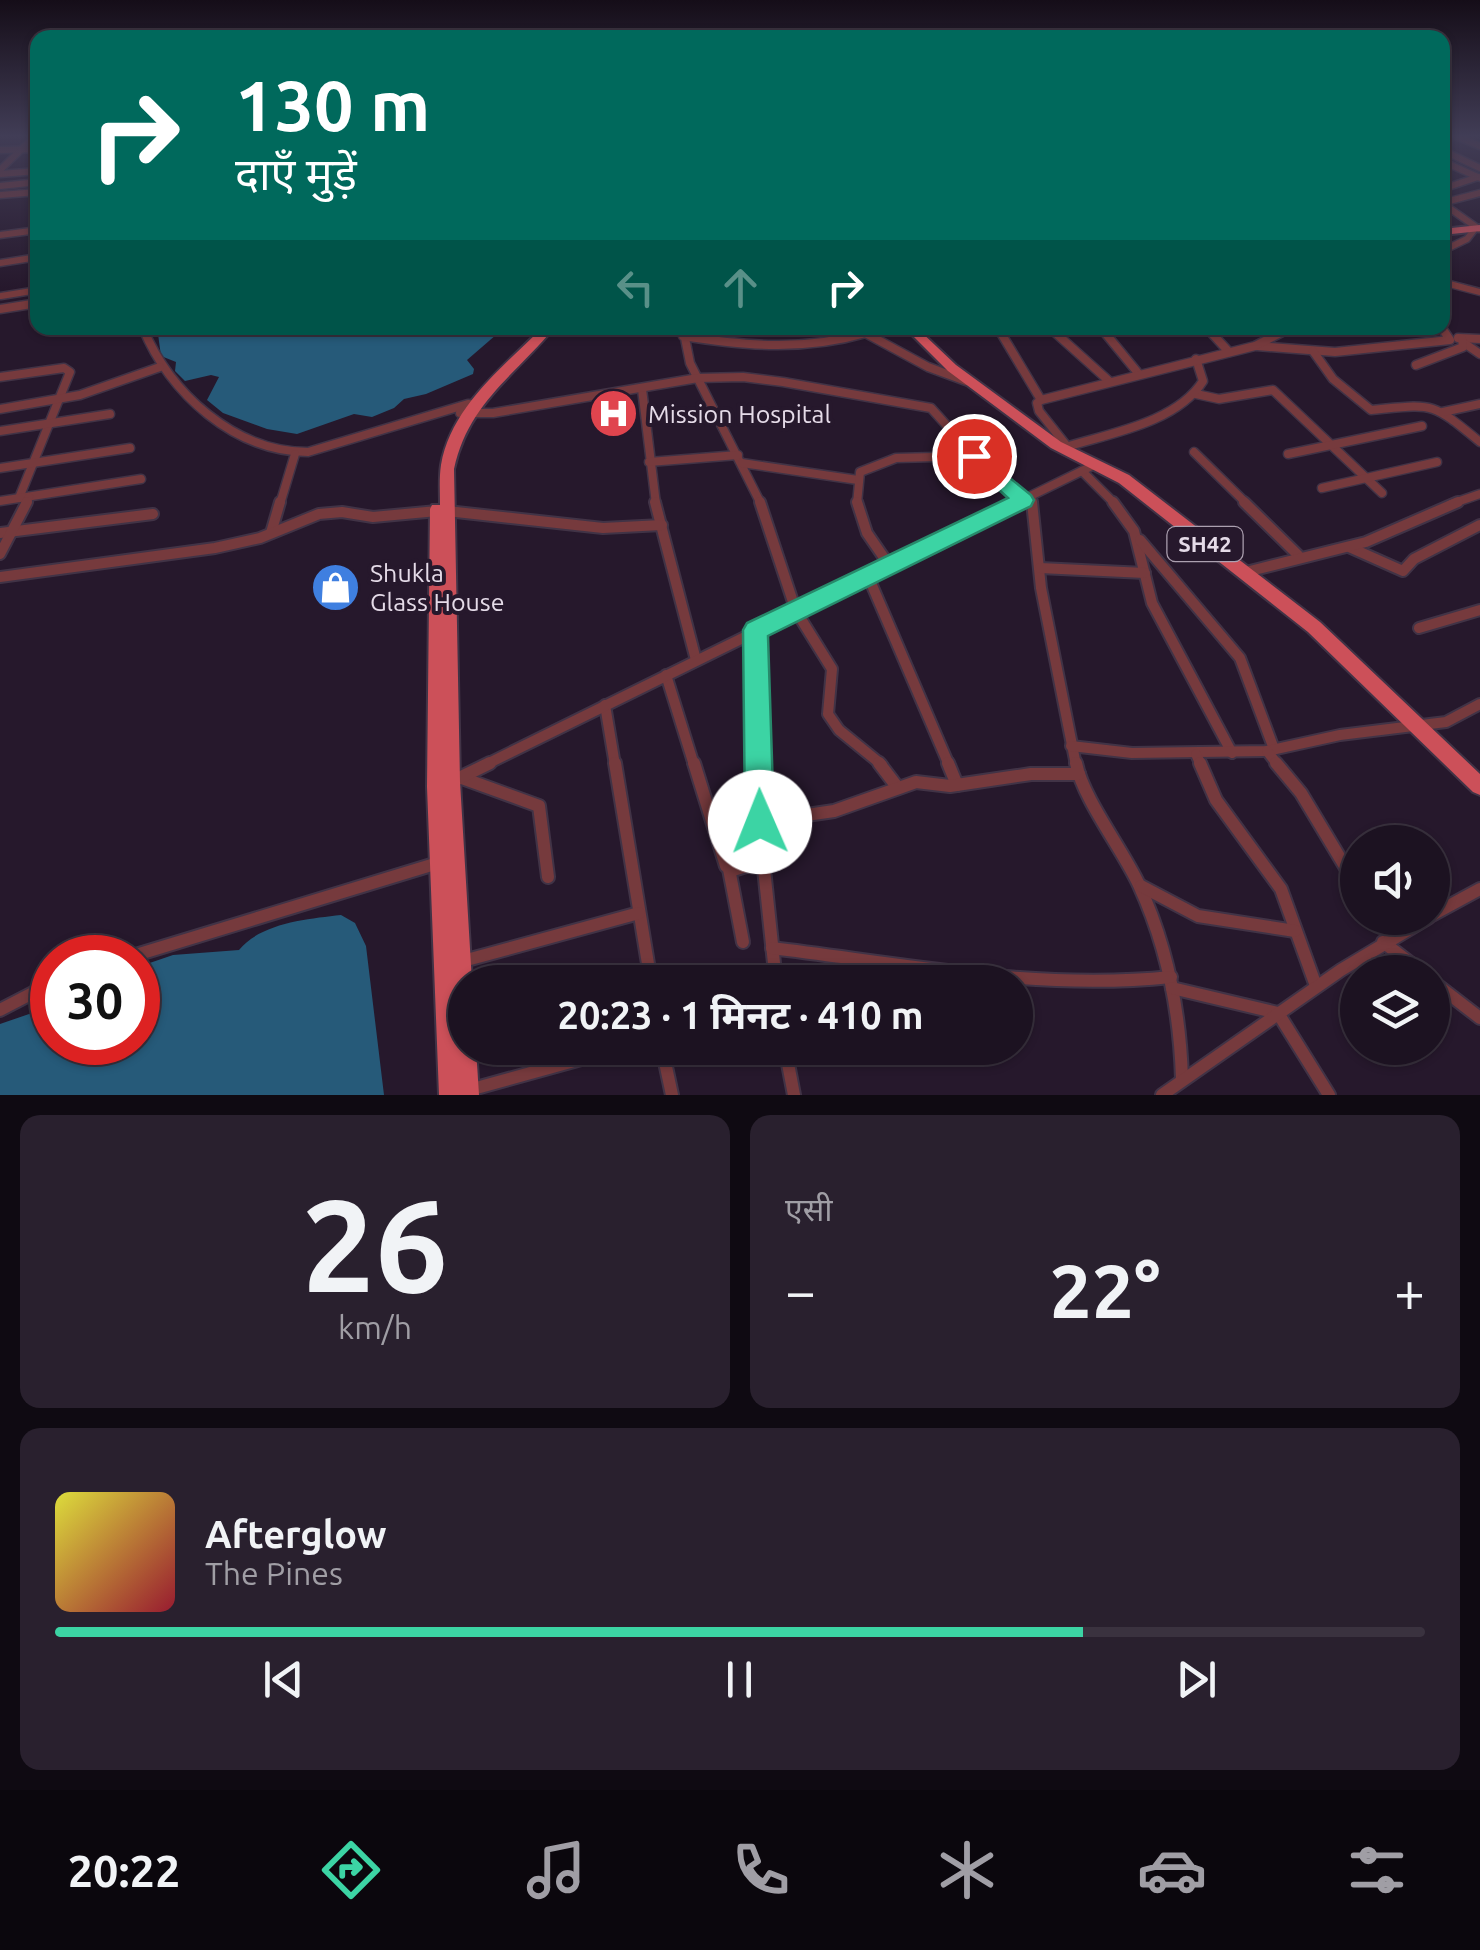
<!DOCTYPE html>
<html lang="hi">
<head>
<meta charset="utf-8">
<style>
	body { margin:0; font-family:Ubuntu,"Noto Sans Devanagari",sans-serif; background:#29202e; color:#f1f3f6; height:100vh; display:flex; flex-direction:column; font-size:38px; white-space:nowrap }
	* { box-sizing:border-box; margin:0 }
	p { font-size:32px; color:#a09ea5 }
	.icon { flex:none; width:55px; height:55px; fill:none; stroke:currentColor; stroke-width:2; stroke-linecap:round; stroke-linejoin:round }
	.map { position:relative; height:1095px; overflow:hidden }
	.details { display:flex; flex-direction:column; gap:20px; padding:20px; background:#0f0a12; flex:1 }
	.details>* { flex:none }
	.banner { position:absolute; left:30px; top:30px; width:1420px; height:305px; border-radius:20px; box-shadow:0 2px 8px #0004,0 0 0 2px #3a323f; background:#00695c; color:#fff; overflow:hidden }
	.controls { position:absolute; left:1340px; top:825px; display:grid; gap:20px }
	.controls a { display:grid; place-items:center; width:110px; height:110px; border-radius:50%; background:#1c1221; box-shadow:0 2px 8px #0004,0 0 0 2px #3a323f; font-size:50px }
	.speed { position:absolute; left:30px; top:935px; display:flex; gap:20px; font-size:50px; font-weight:700; text-align:center }
	.speed>* { display:grid; place-content:center; width:130px; height:130px; border-radius:50%; background:#1c1221; box-shadow:0 2px 8px #0004,0 0 0 2px #3a323f; line-height:1 }
	.speed .limit { border:15px solid #d22; background:#fff; color:#111 }
	.pin { position:absolute; display:grid; place-items:center; width:85px; height:85px; color:#fff; margin:-42px; border:5px solid #fff; border-radius:50%; box-shadow:0 2px 10px #0007 }
	.me { position:absolute; width:110px; margin:-55px; rotate:359deg; stroke-linejoin:round; filter:drop-shadow(0 0 8px #0008) }
	.turn { display:flex; align-items:center; gap:35px; height:210px; padding:0 40px; font-size:45px }
	.turn .icon { width:130px; height:130px; stroke-width:2.5 }
	.turn b { display:block; font-size:70px; line-height:85px }
	.lanes { display:flex; align-items:center; height:95px; padding:0 40px; background:#0003; justify-content:center; gap:50px; direction:ltr }
	.lanes .off { opacity:.35 }
	.big { font-size:75px; font-weight:700; line-height:1.1 }
	.details .widget { flex:1; display:flex; flex-direction:column; justify-content:center; gap:15px; min-width:0; padding:0 35px; border-radius:20px; background:#29202e }
	.details .dial { align-items:center; gap:0 }
	.dial b { font-size:130px; line-height:1 }
	.song { display:flex; align-items:center; gap:30px }
	.cover { width:120px; height:120px; border-radius:15px; background:linear-gradient(135deg,hsl(60 70% 55%),hsl(350 70% 35%)) }
	.played { height:10px; border-radius:5px; background:linear-gradient(90deg,#3cd4a4 75%,#3a323f 75%) }
	.keys { display:flex; justify-content:space-around; direction:ltr }
	.heat { display:flex; justify-content:space-between; align-items:center; font-size:55px; direction:ltr }
	.details .tiles { flex:1; display:grid; gap:20px; grid-template-columns:1fr 1fr }
	.widget:last-child { grid-column:span 2 }
	.trip { position:absolute; left:448px; top:965px; width:585px; height:100px; border-radius:50px; background:#1c1221; box-shadow:0 2px 8px #0004,0 0 0 2px #3a323f; font-weight:700; line-height:100px; text-align:center }
	.tabs { display:flex; height:160px; justify-content:space-around; align-items:center; background:#0b070d; color:#a09ea5 }
	.tabs .icon { width:70px; height:70px }
	.tabs .selected { color:#3cd4a4 }
	.tabs b { font-size:45px; color:#f1f3f6 }
	.map>svg:first-child { display:block }
</style>
</head>
<body>
<div class="map">
<svg width="1480" height="1095" viewBox="0 0 1480 1095">
	<rect width="100%" height="100%" fill="#26182c"/>
	<g fill="#265a79">
		<path d="M 152,328 L 504,328 L 467,360 L 474,369 L 473,374 L 426,394 L 404,399 L 394,408 L 372,417 L 354,414 L 297,434 L 267,429 L 223,413 L 207,400 L 219,377 L 211,375 L 185,381 L 175,371 L 176,362 L 161,356 L 158,334 Z"/>
		<path d="M 341,915 L 355,923 L 366,946 L 384,1095 L 0,1095 L 0,1024 L 32,1013 L 52,997 L 52,1042 L 138,1042 L 138,967 L 173,955 L 239,950 C 261,923 307,919 341,915 Z"/>
	</g>
	<g fill="none" stroke-linecap="round" stroke-linejoin="round">
		<defs>
			<g id="street-far3">
				<path d="M 1456,136 L 1480,146"/>
				<path d="M 1442,137 L 1447,136"/>
				<path d="M 0,150 L 38,149"/>
				<path d="M 1442,150 L 1480,168"/>
				<path d="M 1442,161 L 1480,178"/>
				<path d="M 0,170 L 35,136"/>
				<path d="M 0,174 L 38,171"/>
				<path d="M 0,186 L 38,182"/>
				<path d="M 1442,189 L 1478,177"/>
				<path d="M 0,195 L 38,192"/>
				<path d="M 1442,203 L 1479,229"/>
				<path d="M 1442,203 L 1480,193"/>
				<path d="M 0,235 L 38,230"/>
				<path d="M 1442,251 L 1467,239 L 1474,230"/>
				<path d="M 0,263 L 38,257"/>
				<path d="M 1442,282 L 1480,292"/>
				<path d="M 1,296 L 38,290"/>
			</g>
			<g id="street-far2">
				<path d="M 0,309 L 38,303"/>
				<path d="M 143,328 C 169,393 235,452 308,452 L 468,404 L 478,405"/>
				<path d="M 683,328 L 690,363 L 761,504"/>
				<path d="M 856,328 L 928,367 L 966,381"/>
				<path d="M 998,328 L 1041,400"/>
				<path d="M 1050,328 L 1109,381"/>
				<path d="M 1101,328 L 1138,373"/>
				<path d="M 1160,328 L 1207,328"/>
				<path d="M 1207,328 L 1229,352"/>
				<path d="M 683,336 C 746,346 804,351 866,333"/>
				<path d="M 1458,338 L 1480,339"/>
				<path d="M 1464,343 L 1480,354"/>
				<path d="M 1257,346 L 1335,352 L 1450,340 L 1442,328"/>
				<path d="M 1313,351 L 1333,379 L 1371,410 C 1435,404 1430,401 1480,442"/>
				<path d="M 1416,365 L 1463,347 L 1462,339"/>
				<path d="M 0,377 L 64,368 L 70,372 L 19,498"/>
				<path d="M 642,389 L 656,504"/>
				<path d="M 1196,394 L 1219,399 L 1273,390 L 1382,493"/>
				<path d="M 0,409 L 80,395 L 160,367"/>
				<path d="M 1443,412 L 1480,404"/>
				<path d="M 460,413 L 493,413 L 698,378 L 743,377 L 783,382 L 931,408 L 977,459 L 1024,500"/>
				<path d="M 0,431 L 110,414"/>
				<path d="M 1069,446 C 1112,433 1177,422 1203,381 L 1196,359"/>
				<path d="M 1194,452 L 1247,504"/>
				<path d="M 1288,454 L 1422,426"/>
				<path d="M 1074,455 L 1039,411 L 1037,403 L 1041,400 L 1255,346 L 1290,328"/>
				<path d="M 649,462 L 738,455"/>
				<path d="M 742,463 L 858,480"/>
				<path d="M 0,468 L 130,448"/>
				<path d="M 1082,471 L 1115,504"/>
				<path d="M 1322,488 L 1437,462"/>
				<path d="M 1031,497 L 1032,504"/>
				<path d="M 0,501 L 141,479"/>
				<path d="M 25,504 L 29,497"/>
				<path d="M 280,504 L 295,454"/>
				<path d="M 857,504 L 860,472 L 896,458 L 974,456"/>
				<path d="M 1014,504 L 1094,465"/>
				<path d="M 1451,504 L 1480,494"/>
			</g>
			<g id="street-far1">
				<path d="M 655,502 L 696,660"/>
				<path d="M 760,502 L 796,611 L 832,669 L 828,714 L 839,730 L 882,765"/>
				<path d="M 857,502 L 867,533 L 889,565"/>
				<path d="M 1032,502 L 1041,588 L 1076,765"/>
				<path d="M 1113,502 L 1134,531 L 1152,603 L 1232,753"/>
				<path d="M 1244,502 L 1298,555"/>
				<path d="M 447,511 L 603,528 L 662,525"/>
				<path d="M 0,533 L 153,514"/>
				<path d="M 271,533 L 280,502"/>
				<path d="M 1140,540 L 1240,658 L 1274,749"/>
				<path d="M 1349,547 L 1403,571 L 1414,559 L 1480,525"/>
				<path d="M 0,554 L 27,502"/>
				<path d="M 1040,568 L 1145,573"/>
				<path d="M 1242,573 L 1366,542 L 1458,502"/>
				<path d="M 868,576 L 949,765"/>
				<path d="M 0,577 L 215,548 L 260,538 L 319,514 L 342,512 L 373,517 L 437,511"/>
				<path d="M 1419,628 L 1480,610"/>
				<path d="M 755,630 L 758,765"/>
				<path d="M 666,675 L 694,765"/>
				<path d="M 605,705 L 615,765"/>
				<path d="M 1071,746 L 1132,753 L 1267,751 L 1340,735 L 1446,722 L 1480,704"/>
				<path d="M 1267,751 L 1278,765"/>
				<path d="M 1196,754 L 1201,765"/>
				<path d="M 485,765 L 1019,502"/>
			</g>
			<g id="street">
				<path d="M 615,763 L 651,982"/>
				<path d="M 694,763 L 726,866 L 733,870 L 763,861"/>
				<path d="M 758,763 L 759,822 L 776,982"/>
				<path d="M 879,763 L 898,788"/>
				<path d="M 948,763 L 957,785"/>
				<path d="M 1076,763 C 1083,799 1123,850 1139,885 C 1167,946 1180,1012 1182,1079"/>
				<path d="M 1200,763 L 1216,800 L 1281,889 L 1316,986"/>
				<path d="M 1276,763 L 1301,793 L 1358,888"/>
				<path d="M 462,778 L 539,806 L 548,877"/>
				<path d="M 453,781 L 490,763"/>
				<path d="M 759,822 L 834,811 L 916,782 L 950,786 L 1031,774 L 1079,774"/>
				<path d="M 729,869 L 743,942"/>
				<path d="M 1141,886 L 1198,916 L 1295,931"/>
				<path d="M 1432,915 L 1480,889"/>
				<path d="M 1378,918 L 1393,937"/>
				<path d="M 1383,942 L 1422,972"/>
				<path d="M 772,948 C 904,964 1038,991 1171,977"/>
				<path d="M 126,958 L 438,863"/>
				<path d="M 463,961 L 639,913"/>
				<path d="M 1432,981 L 1480,1018"/>
				<path d="M 1172,988 L 1278,1013 L 1329,1095"/>
				<path d="M 0,1010 L 52,983"/>
				<path d="M 662,1048 L 672,1095"/>
				<path d="M 785,1048 L 794,1095"/>
				<path d="M 469,1090 L 621,1048"/>
				<path d="M 1162,1095 L 1341,970 L 1428,918"/>
			</g>
			<g id="primary">
				<path d="M 1480,225 L 1480,231 L 1442,235 L 1442,229 Z"/>
				<path d="M 542,328 L 554,328 C 514,376 468,404 454,469 L 460,782 L 472,982 L 465,982 L 465,1048 L 476,1048 L 479,1095 L 439,1095 L 427,787 L 430,509 L 432,505 L 440,505 C 440,492 439,478 441,465 C 451,407 503,367 542,328 Z"/>
				<path d="M 905,328 L 917,328 L 956,365 L 1061,442 L 1129,475 L 1320,622 L 1480,774 L 1480,795 L 1473,792 L 1308,632 L 1119,483 L 1051,448 L 948,371 Z"/>
			</g>
		</defs>
		<use href="#street-far3" stroke="#413346" stroke-width="9"/>
		<use href="#street-far2" stroke="#413346" stroke-width="11"/>
		<use href="#street-far1" stroke="#413346" stroke-width="14"/>
		<use href="#street" stroke="#413346" stroke-width="16"/>
		<use href="#primary" stroke="#413346" stroke-width="4"/>
		<use href="#street-far3" stroke="#763a3d" stroke-width="6"/>
		<use href="#street-far2" stroke="#763a3d" stroke-width="8"/>
		<use href="#street-far1" stroke="#763a3d" stroke-width="10"/>
		<use href="#street" stroke="#763a3d" stroke-width="12"/>
		<use href="#primary" fill="#cc5059" fill-rule="evenodd"/>
	</g>
	<linearGradient id="sky" x2="0" y2="1"><stop stop-color="#150d18"/><stop offset="0.47" stop-color="#413d56"/><stop offset="1" stop-color="#413d56" stop-opacity="0"/></linearGradient>
	<rect width="1480" height="289" fill="url(#sky)"/>
	<path fill="#3cd4a4" stroke="#278a6b" stroke-width="2.5" d="M 974,449 L 1031,495 L 1034,500 L 1031,506 L 768,636 L 774,822 L 770,832 L 760,836 L 749,832 L 745,822 L 743,630 L 747,623 L 1008,498 L 967,461 L 964,456 Z"/>
	<defs>
		<symbol id="hospital-disc" viewBox="-11 -11 22 22"><circle r="9.5" fill="#e0444e" stroke="#26182c"/><path d="M-5-5h3v3.5h4V-5h3V5h-3V1.5h-4V5h-3Z" fill="#fff"/></symbol>
		<symbol id="shop-disc" viewBox="-11 -11 22 22"><circle r="9.5" fill="#3f7fe0" stroke="#26182c"/><path d="M-5-2.5h2.3a2.7 3.5 0 0 1 5.4 0H5L5.5 6h-11ZM-1.5-2.5h3a1.5 2.3 0 0 0-3 0Z" fill="#fff"/></symbol>
	</defs>
	<g fill-rule="evenodd">
		<use href="#hospital-disc" x="586" y="386" width="55" height="55"/>
		<use href="#shop-disc" x="308" y="560" width="55" height="55"/>
	</g>
	<g text-anchor="middle" stroke-width="8" stroke-linejoin="round" paint-order="stroke">
		<rect fill="#26182c" stroke="#aca0b0" stroke-width="2.5" x="1167.5" y="527" width="75" height="34" rx="8"/>
		<g font-size="22" font-weight="bold" fill="#e5dbe8">
			<text x="1205" y="552">SH42</text>
		</g>
		<g font-size="25" fill="#e5dbe8" stroke="#26182c" text-anchor="start">
			<text x="648" y="423">Mission Hospital</text>
			<text x="370" y="582">Shukla<tspan x="370" dy="29">Glass House</tspan></text>
		</g>
	</g>
</svg>
<div class="controls">
<a><svg class="icon" aria-label="sound" viewBox="0 0 24 24"><path d="M4 9h4l5-4v14l-5-4H4zM17 9q2 3 0 6"/></svg></a>
<a><svg class="icon" aria-label="layers" viewBox="0 0 24 24"><path d="M12 4l9 5-9 5-9-5zM3 14l9 5 9-5"/></svg></a>
</div>
<div class="speed"><div class="limit">30</div></div>
<div class="pin" style="left:974px;top:456px;background:#d93025"><svg class="icon" aria-label="arrive" viewBox="0 0 24 24"><path d="M6 21V4h12l-3 4 3 4H6"/></svg></div>
<svg class="me" style="left:760px;top:822px" viewBox="-20 -20 40 40"><circle r="19" fill="#fff"/><path d="M0-13L10 11 0 6-10 11z" fill="#3cd4a4"/></svg>
<div class="trip">20:23 · 1 मिनट · 410 m</div>
<div class="banner">
<div class="turn"><svg class="icon" aria-label="right" viewBox="0 0 24 24"><path d="M7 20v-9h11M14 6l5 5-5 5"/></svg><div><b>130 m</b>दाएँ मुड़ें</div></div>
<div class="lanes"><svg class="icon off" aria-label="left" viewBox="0 0 24 24"><path d="M17 20v-9H6M10 6l-5 5 5 5"/></svg><svg class="icon off" aria-label="ahead" viewBox="0 0 24 24"><path d="M12 20V5M6 11l6-6 6 6"/></svg><svg class="icon" aria-label="right" viewBox="0 0 24 24"><path d="M7 20v-9h11M14 6l5 5-5 5"/></svg></div>
</div>
</div>
<section class="details">
<div class="tiles">
<div class="widget dial"><b>26</b><p>km/h</p></div>
<div class="widget"><p>एसी</p>
<div class="heat"><a>−</a><b class="big">22°</b><a>+</a></div>
</div>
<div class="widget">
<div class="song"><i class="cover"></i><div><b>Afterglow</b><p>The Pines</p></div></div>
<div class="played"></div>
<div class="keys"><svg class="icon" aria-label="previous" viewBox="0 0 24 24"><path d="M18 5L8 12l10 7zM5 5v14"/></svg><svg class="icon" aria-label="pause" viewBox="0 0 24 24"><path d="M8 5v14M16 5v14"/></svg><svg class="icon" aria-label="next" viewBox="0 0 24 24"><path d="M6 5l10 7-10 7zM19 5v14"/></svg></div>
</div>
</div>
</section>
<nav class="tabs">
<b>20:22</b>
<svg class="icon selected" aria-label="directions" viewBox="0 0 24 24"><path d="M12 3l9 9-9 9-9-9zM9 14v-3h6M13 9l2 2-2 2"/></svg>
<svg class="icon" aria-label="music" viewBox="0 0 24 24"><path d="M9 18V5l10-2v13"/><circle cx="6" cy="18" r="3"/><circle cx="16" cy="16" r="3"/></svg>
<svg class="icon" aria-label="phone" viewBox="0 0 24 24"><path d="M5 4h4l2 5-3 2q2 4 5 5l2-3 5 2v4C11 20 4 13 5 4z"/></svg>
<svg class="icon" aria-label="climate" viewBox="0 0 24 24"><path d="M12 3v18M4 7l16 10M4 17L20 7"/></svg>
<svg class="icon" aria-label="car" viewBox="0 0 24 24"><path d="M5 17H2v-5l4-1 3-4h7l3 4 3 1v5h-3M9 17h6M6 11h13"/><circle cx="7" cy="17" r="2"/><circle cx="17" cy="17" r="2"/></svg>
<svg class="icon" aria-label="filters" viewBox="0 0 24 24"><path d="M4 7h16M4 17h16"/><circle cx="9" cy="7" r="2"/><circle cx="15" cy="17" r="2"/></svg>
</nav>
</body>
</html>
